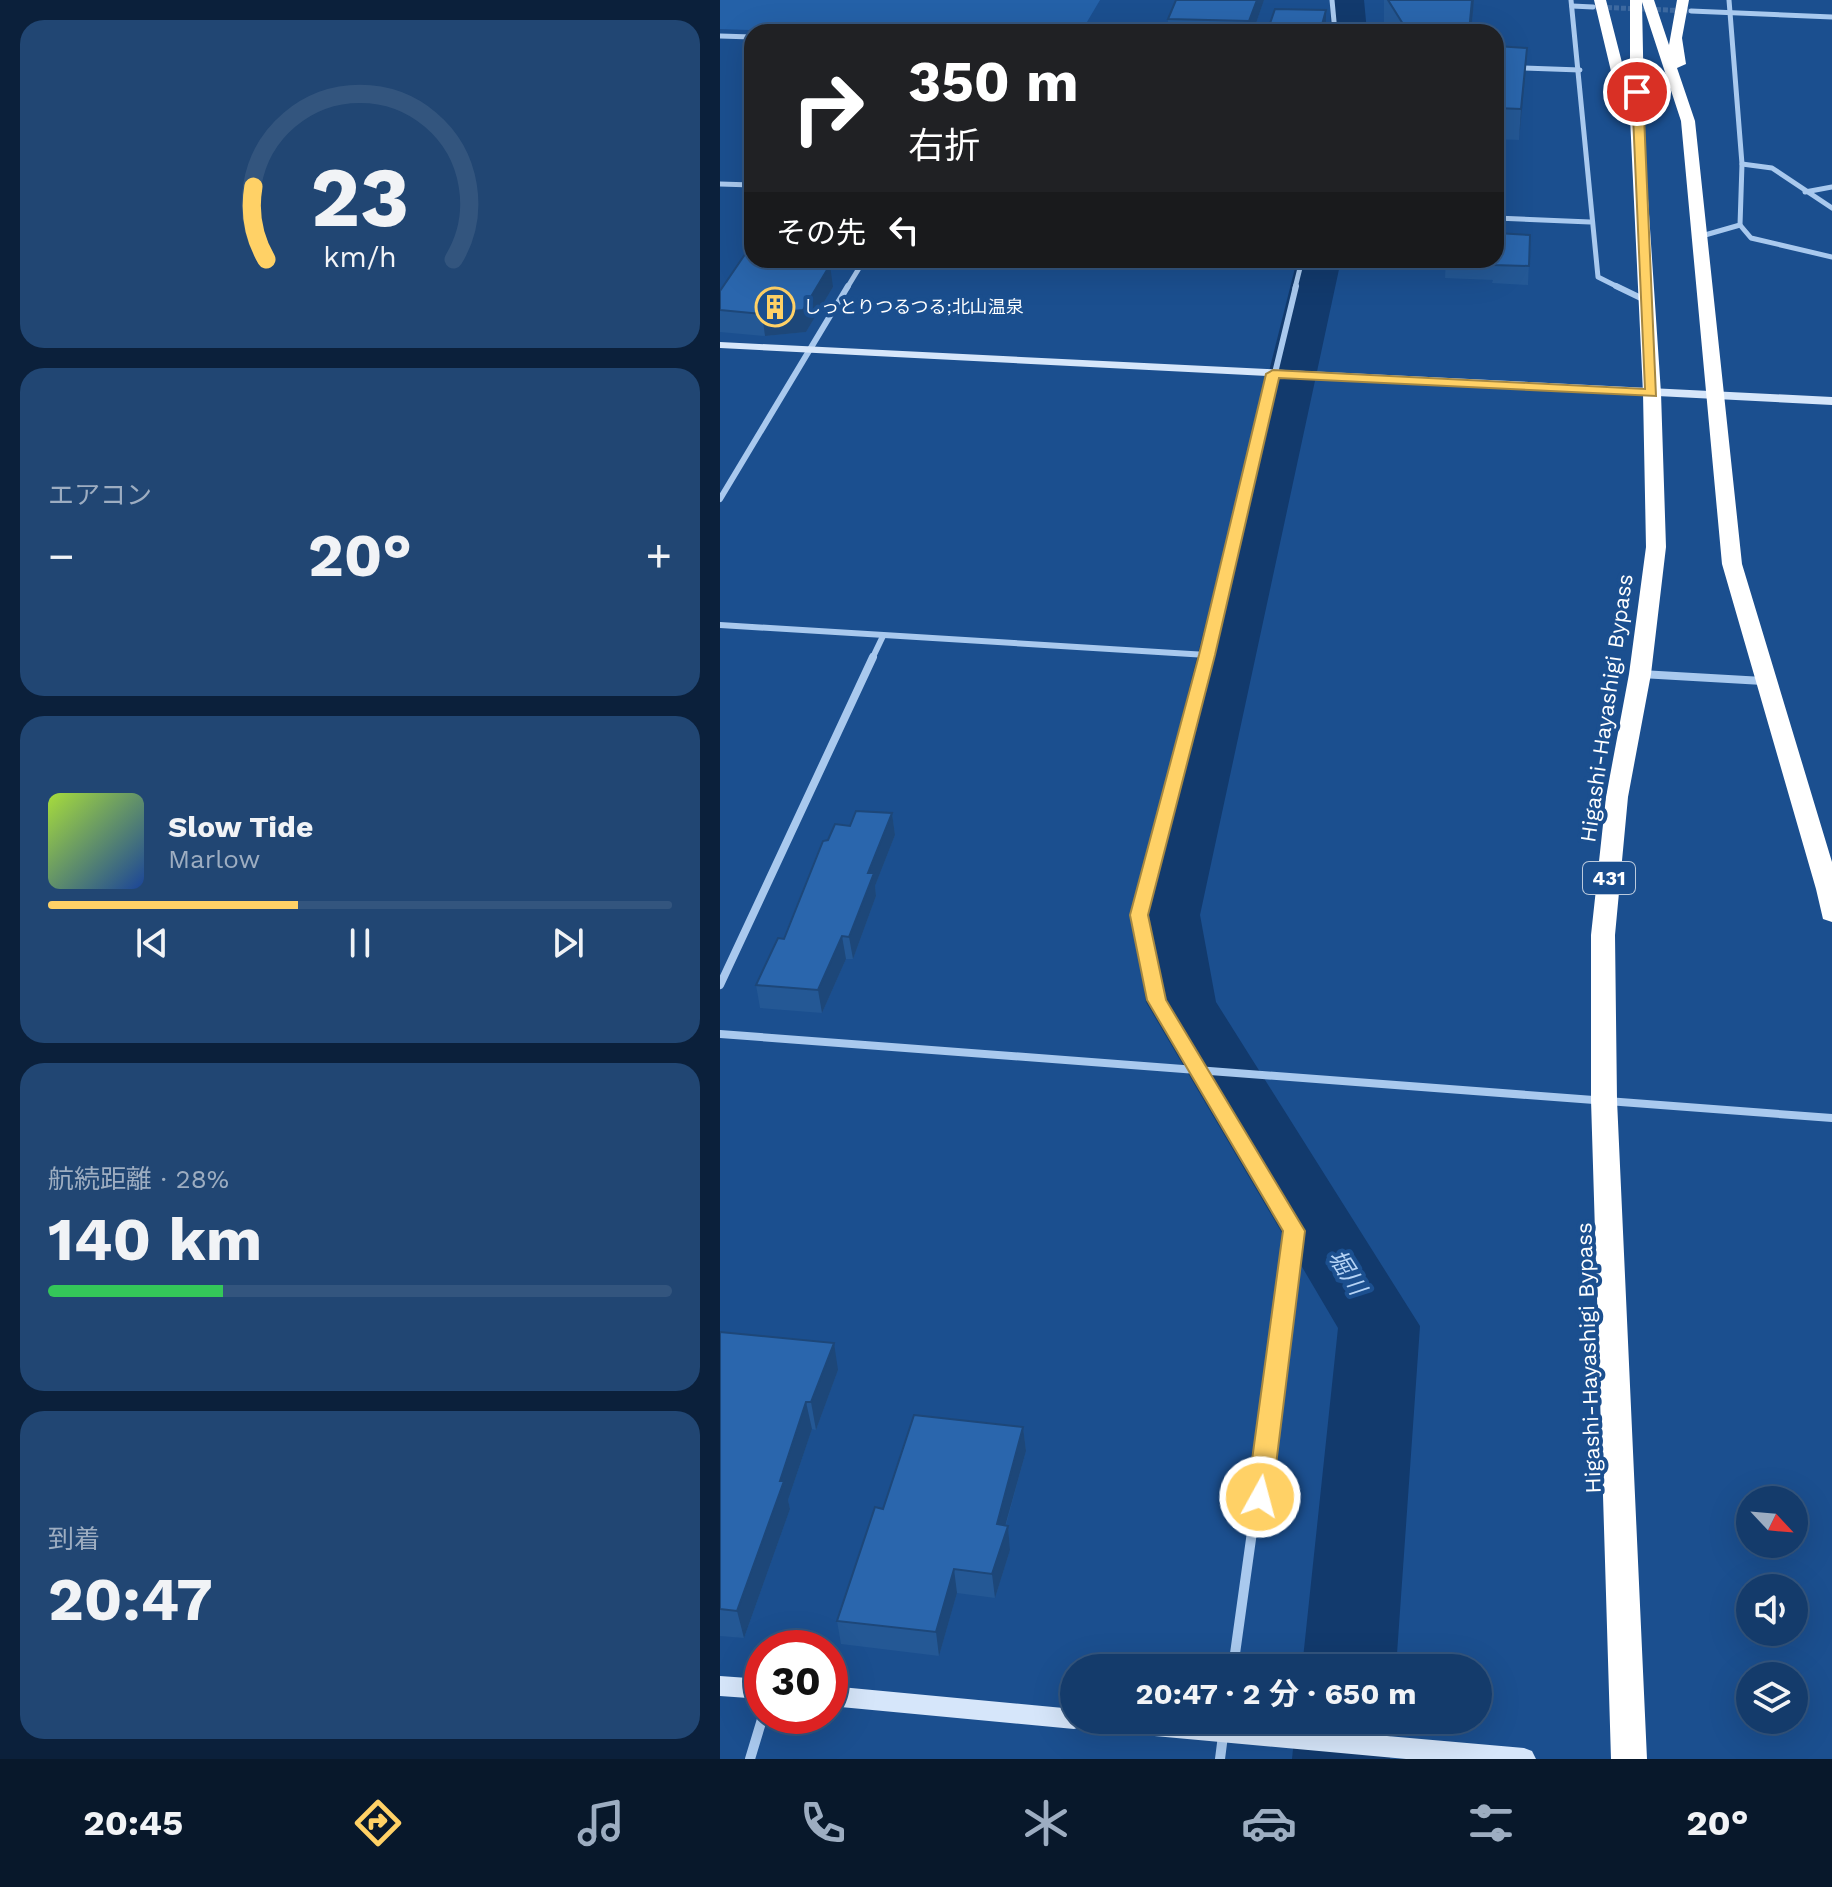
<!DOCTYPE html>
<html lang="ja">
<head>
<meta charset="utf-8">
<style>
	body { margin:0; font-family:"Work Sans","Noto Sans JP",sans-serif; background:#214673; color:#f1f3f6; height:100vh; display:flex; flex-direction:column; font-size:30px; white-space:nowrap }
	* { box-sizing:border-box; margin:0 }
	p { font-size:26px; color:#9dadc1 }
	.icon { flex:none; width:44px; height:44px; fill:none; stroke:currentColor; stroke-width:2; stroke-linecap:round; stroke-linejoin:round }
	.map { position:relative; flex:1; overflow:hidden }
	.details { display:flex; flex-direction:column; gap:20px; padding:20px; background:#0b203b; width:720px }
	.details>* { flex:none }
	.top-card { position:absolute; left:24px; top:24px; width:760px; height:244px; border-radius:24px; box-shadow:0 8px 32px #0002,0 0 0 2px #33557e; background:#202124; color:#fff; overflow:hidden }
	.needle { width:52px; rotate:116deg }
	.controls { position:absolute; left:1016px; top:1486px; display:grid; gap:16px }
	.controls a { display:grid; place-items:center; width:72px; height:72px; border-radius:50%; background:#143b6b; box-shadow:0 8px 32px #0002,0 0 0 2px #33557e; font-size:40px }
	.speed { position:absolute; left:24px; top:1630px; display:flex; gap:16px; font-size:40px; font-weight:700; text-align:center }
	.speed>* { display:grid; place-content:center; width:104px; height:104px; border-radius:50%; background:#143b6b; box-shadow:0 8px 32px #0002,0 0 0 2px #33557e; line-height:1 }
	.speed .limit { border:12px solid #d22; background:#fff; color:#111 }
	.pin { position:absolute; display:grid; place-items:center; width:68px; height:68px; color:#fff; margin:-34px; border:4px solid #fff; border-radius:50%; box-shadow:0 2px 8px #0007 }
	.me { position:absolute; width:88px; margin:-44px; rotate:7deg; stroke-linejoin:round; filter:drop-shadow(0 0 6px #0008) }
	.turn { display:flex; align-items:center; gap:28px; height:168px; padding:0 32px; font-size:36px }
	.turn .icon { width:104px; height:104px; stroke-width:2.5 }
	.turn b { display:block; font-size:56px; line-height:68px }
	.then { display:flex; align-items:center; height:76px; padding:0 32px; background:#0003; gap:16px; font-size:30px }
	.big { font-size:60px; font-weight:700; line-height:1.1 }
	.details .widget { flex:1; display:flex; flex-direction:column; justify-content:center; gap:12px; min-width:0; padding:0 28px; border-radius:24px; background:#214673 }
	.details .dial { align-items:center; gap:0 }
	.dial svg { height:208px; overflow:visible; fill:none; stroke:#33557e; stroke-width:7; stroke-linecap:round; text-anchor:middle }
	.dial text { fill:#f1f3f6; stroke:none }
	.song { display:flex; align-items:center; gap:24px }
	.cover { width:96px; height:96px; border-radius:12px; background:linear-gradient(135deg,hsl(80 70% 55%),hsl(220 70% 35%)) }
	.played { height:8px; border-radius:4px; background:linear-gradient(90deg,#ffd166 40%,#33557e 40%) }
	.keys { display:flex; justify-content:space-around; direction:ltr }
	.heat { display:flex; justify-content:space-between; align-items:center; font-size:44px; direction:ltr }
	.charge { height:12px; border-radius:6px; background:linear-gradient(90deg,#34c759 28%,#33557e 0) }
	.trip { position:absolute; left:340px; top:1654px; width:432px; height:80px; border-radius:40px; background:#143b6b; box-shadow:0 8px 32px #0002,0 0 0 2px #33557e; font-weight:700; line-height:80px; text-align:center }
	.menu { display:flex; height:128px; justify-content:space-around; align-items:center; background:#08182b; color:#9dadc1 }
	.menu .icon { width:56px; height:56px }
	.menu .on { color:#ffd166 }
	.menu b { font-size:36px; color:#f1f3f6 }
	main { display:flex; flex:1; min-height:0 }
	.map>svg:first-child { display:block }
</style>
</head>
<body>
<main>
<section class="details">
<div class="widget dial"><svg viewBox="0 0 100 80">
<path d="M14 69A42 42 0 1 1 86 69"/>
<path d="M14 69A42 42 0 0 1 9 41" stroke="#ffd166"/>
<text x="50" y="56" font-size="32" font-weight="700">23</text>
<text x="50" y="72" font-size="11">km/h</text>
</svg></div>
<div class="widget"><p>エアコン</p>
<div class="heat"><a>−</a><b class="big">20°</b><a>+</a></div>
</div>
<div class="widget">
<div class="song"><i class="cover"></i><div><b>Slow Tide</b><p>Marlow</p></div></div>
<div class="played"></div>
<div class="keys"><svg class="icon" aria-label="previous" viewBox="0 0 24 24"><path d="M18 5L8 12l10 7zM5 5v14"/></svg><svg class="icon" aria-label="pause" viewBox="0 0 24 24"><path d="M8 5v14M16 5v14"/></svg><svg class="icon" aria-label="next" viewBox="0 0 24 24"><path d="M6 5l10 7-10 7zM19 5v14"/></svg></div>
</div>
<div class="widget"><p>航続距離 · 28%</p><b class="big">140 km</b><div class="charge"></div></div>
<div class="widget"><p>到着</p><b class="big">20:47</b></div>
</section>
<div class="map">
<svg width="1112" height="1759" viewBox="0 0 1112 1759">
	<rect width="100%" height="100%" fill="#1b4f8f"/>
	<path fill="#2461a8" d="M 0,0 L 380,0 L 361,32 L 95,32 L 0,29 Z"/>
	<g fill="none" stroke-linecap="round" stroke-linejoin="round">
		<g fill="#123a6d" fill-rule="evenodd">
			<path d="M 610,0 L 644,0 L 647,32 L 611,32 Z"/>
			<path d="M 577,260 L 621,260 L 480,915 L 496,1002 L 700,1326 L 676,1668 L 582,1668 L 618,1328 L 426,1002 L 412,915 Z"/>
			<path d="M 576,1720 L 672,1720 L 670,1759 L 572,1759 Z"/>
		</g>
		<path stroke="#3d69a0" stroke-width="5" stroke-dasharray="5 2" stroke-linecap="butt" d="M 873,7 L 971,11"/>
		<g stroke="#a9c9ee" stroke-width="5">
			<path d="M 612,0 L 615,32"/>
			<path d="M 851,0 L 878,277 L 900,288"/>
			<path d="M 852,6 L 873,7"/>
			<path d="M 971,11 L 1112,17"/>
			<path d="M 0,36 L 32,37"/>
			<path d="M 776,67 L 860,70"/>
			<path d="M 1022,164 L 1052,168 L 1112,208"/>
			<path d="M 0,184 L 32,185"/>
			<path d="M 1085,192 L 1112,187"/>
			<path d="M 776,218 L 870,222"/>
			<path d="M 1020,225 L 1031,238 L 1112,257"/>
			<path d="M 978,237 L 1020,225 L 1022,164 L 1009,0"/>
			<path d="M 127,288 L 144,260"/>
			<path d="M 575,288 L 582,260"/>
		</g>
		<g stroke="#a9c9ee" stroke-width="6">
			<path d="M 896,286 L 925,300"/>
			<path d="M 0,499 L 128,286"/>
			<path d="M 0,625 L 487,655"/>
			<path d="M 152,659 L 163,636"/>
			<path d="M 486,659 L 576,286"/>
		</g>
		<g stroke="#a9c9ee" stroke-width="8">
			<path d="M 486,657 L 419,915 L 437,1000 L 520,1139"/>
			<path d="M 921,674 L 1043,681"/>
			<path d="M 0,985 L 153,657"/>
			<path d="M 0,1034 L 1112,1118"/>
		</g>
		<g stroke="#a9c9ee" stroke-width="10">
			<path d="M 513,1668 L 574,1231 L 518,1137"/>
			<path d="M 30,1759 L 43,1716"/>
			<path d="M 500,1759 L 505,1720"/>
		</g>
		<g fill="#d6e6fa" fill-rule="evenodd">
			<path d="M 0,342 L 1112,397 L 1112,405 L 0,348 Z"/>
			<path d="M 0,1676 L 42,1679 L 42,1699 L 0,1696 Z"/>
			<path d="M 110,1686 L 354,1709 L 354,1720 L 486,1720 L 804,1748 L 812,1751 L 816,1759 L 686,1759 L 369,1730 L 361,1727 L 354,1729 L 110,1706 Z"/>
		</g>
		<path fill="#fff" fill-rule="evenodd" d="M 874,0 L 886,0 L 910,94 L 910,0 L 934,0 L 949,45 L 957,0 L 969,0 L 962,38 L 966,64 L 957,68 L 975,121 L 1022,564 L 1112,862 L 1112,922 L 1103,919 L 1096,889 L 1002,564 L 961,121 L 922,2 L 925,154 L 941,393 L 946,547 L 931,674 L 908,797 L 895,935 L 897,1100 L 927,1759 L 891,1759 L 871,1100 L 871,935 L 886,797 L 909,674 L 926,547 L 923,393 L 910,117 L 901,113 Z"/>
	</g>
	<g fill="#245895">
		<path d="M 456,0 L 544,0 L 533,32 L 448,32 L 448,19 Z"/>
		<path d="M 664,0 L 754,0 L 751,32 L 669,32 L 664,24 Z"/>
		<path d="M 776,46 L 805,77 L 799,140 L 776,139 Z"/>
		<path d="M 810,235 L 808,285 L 772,283 L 773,280 L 725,278 L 726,260 Z"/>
		<path d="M 113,287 L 86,332 L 45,336 L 0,332 L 0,291 Z"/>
		<path d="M 172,813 L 175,835 L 155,886 L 156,896 L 133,959 L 126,959 L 102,1013 L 40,1008 L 36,985 L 64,939 L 108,840 L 130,826 Z"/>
		<path d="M 0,1332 L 118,1370 L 96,1430 L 92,1429 L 68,1500 L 70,1509 L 24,1638 L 0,1636 Z"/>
		<path d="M 303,1427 L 306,1451 L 286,1525 L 288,1526 L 290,1550 L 275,1598 L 237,1593 L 219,1656 L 121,1644 L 117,1621 L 163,1509 Z"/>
	</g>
	<g fill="#1d4779">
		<path d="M 537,0 L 544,0 L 533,32 L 530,32 L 529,21 Z"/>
		<path d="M 752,0 L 754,0 L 753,12 L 751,32 L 749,32 Z"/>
		<path d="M 606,10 L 606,26 L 604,32 L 600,32 Z"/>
		<path d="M 807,48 L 805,77 L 799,140 L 801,109 Z"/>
		<path d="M 110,265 L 113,287 L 86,332 L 45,336 L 42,314 Z"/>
		<path d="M 172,813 L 175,835 L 155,886 L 156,896 L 133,959 L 129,937 L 148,873 Z"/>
		<path d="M 122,936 L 126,959 L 102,1013 L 98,990 Z"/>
		<path d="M 114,1343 L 118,1370 L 96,1430 L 91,1402 Z"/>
		<path d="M 86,1402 L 92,1429 L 68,1500 L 70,1509 L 24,1638 L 17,1611 Z"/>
		<path d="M 303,1427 L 306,1451 L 279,1548 L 277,1524 Z"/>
		<path d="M 288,1526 L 290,1550 L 275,1598 L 272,1574 Z"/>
		<path d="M 234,1569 L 237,1593 L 219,1656 L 216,1632 Z"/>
	</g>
	<g fill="#2a66ad" stroke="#1d4779" stroke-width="2">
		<path d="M 456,0 L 537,0 L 529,21 L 448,19 Z"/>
		<path d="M 668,0 L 752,0 L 749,32 L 688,32 Z"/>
		<path d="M 555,9 L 606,10 L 600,32 L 547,32 Z"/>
		<path d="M 776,46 L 807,48 L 801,109 L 776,108 Z"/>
		<path d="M 776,233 L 810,235 L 809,266 L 773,265 L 774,262 L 731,260 L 776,260 Z"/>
		<path d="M 32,244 L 32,260 L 106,260 L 110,265 L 83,310 L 42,314 L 0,310 L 0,291 Z"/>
		<path d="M 136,811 L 172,813 L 148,873 L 154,873 L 129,937 L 122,936 L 98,990 L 36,985 L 58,938 L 64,939 L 103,841 L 108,840 L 115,824 L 130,826 Z"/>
		<path d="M 0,1332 L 114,1343 L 91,1402 L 86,1402 L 60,1481 L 64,1481 L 17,1611 L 0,1609 Z"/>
		<path d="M 194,1415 L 303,1427 L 277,1524 L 288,1526 L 272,1574 L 234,1569 L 216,1632 L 117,1621 L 155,1507 L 163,1509 Z"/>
	</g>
	<path fill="#ffd166" stroke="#a68842" stroke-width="2" d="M 917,89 L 923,92 L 936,396 L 559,378 L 495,655 L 428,915 L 446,1000 L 585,1231 L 552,1497 L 548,1504 L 540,1507 L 531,1504 L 527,1497 L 563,1231 L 427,1000 L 410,915 L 479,655 L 546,374 L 553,370 L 925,389 L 912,92 Z"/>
	<defs>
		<symbol id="building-ring" viewBox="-11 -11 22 22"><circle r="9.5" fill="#1b4f8f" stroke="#ffd166" stroke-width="1.5"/><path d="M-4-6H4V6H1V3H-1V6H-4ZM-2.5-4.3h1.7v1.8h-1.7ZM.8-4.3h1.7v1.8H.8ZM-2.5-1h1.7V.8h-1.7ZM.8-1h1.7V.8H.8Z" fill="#ffd166"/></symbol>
	</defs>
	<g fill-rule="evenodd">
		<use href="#building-ring" x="33" y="285" width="44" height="44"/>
	</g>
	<g text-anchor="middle" stroke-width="8" stroke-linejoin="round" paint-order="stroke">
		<g font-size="18" fill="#fff" stroke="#1b4f8f" text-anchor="start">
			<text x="83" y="313">しっとりつるつる;北山温泉</text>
		</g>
		<rect fill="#1b4f8f" stroke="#bbcadd" stroke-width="2" x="863" y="862" width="52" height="32" rx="6"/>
		<g font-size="20" font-weight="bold" fill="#fff">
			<text x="889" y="885">431</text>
		</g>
		<g font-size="22" fill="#fff" stroke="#1b4f8f">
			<text transform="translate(886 708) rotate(-82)" y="8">Higashi-Hayashigi Bypass</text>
			<text transform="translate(868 1358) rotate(-92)" y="8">Higashi-Hayashigi Bypass</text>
		</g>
		<g font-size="24" font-style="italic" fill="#b5d3f5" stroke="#1b4f8f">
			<text transform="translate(627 1272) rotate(58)" y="8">堀川</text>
		</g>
	</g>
</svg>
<div class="controls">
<a><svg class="needle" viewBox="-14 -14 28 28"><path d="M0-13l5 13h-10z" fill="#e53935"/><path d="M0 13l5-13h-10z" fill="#9dadc1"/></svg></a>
<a><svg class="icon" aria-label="sound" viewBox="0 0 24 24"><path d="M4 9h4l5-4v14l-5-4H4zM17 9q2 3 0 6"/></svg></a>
<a><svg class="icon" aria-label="layers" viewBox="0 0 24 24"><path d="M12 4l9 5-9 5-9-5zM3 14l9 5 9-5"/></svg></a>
</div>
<div class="speed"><div class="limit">30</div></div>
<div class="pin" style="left:917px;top:92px;background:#d93025"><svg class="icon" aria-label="arrive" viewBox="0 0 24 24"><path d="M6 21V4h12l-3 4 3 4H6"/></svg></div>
<svg class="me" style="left:540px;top:1497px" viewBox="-20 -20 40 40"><circle r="17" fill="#ffd166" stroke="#fff" stroke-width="3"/><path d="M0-11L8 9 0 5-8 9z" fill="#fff"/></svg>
<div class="trip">20:47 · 2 分 · 650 m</div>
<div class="top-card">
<div class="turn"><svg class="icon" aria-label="right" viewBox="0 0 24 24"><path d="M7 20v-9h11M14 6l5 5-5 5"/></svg><div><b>350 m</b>右折</div></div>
<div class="then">その先<svg class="icon" aria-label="left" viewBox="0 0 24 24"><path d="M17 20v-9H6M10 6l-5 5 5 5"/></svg></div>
</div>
</div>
</main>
<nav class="menu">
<b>20:45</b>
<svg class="icon on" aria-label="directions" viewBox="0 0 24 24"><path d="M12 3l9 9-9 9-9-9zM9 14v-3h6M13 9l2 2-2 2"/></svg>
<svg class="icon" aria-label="music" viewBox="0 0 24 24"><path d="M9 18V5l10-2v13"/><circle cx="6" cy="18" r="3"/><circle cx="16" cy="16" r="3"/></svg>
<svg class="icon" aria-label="phone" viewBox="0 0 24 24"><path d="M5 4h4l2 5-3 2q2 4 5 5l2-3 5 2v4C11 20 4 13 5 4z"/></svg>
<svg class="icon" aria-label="climate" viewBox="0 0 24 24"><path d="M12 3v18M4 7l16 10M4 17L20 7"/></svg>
<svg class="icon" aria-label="car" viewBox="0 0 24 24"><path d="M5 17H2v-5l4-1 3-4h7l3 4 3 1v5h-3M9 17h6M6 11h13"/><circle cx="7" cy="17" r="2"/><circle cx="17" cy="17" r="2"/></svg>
<svg class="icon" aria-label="filters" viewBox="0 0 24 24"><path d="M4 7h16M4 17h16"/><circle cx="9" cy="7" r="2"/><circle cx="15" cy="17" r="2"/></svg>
<b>20°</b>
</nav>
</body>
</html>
